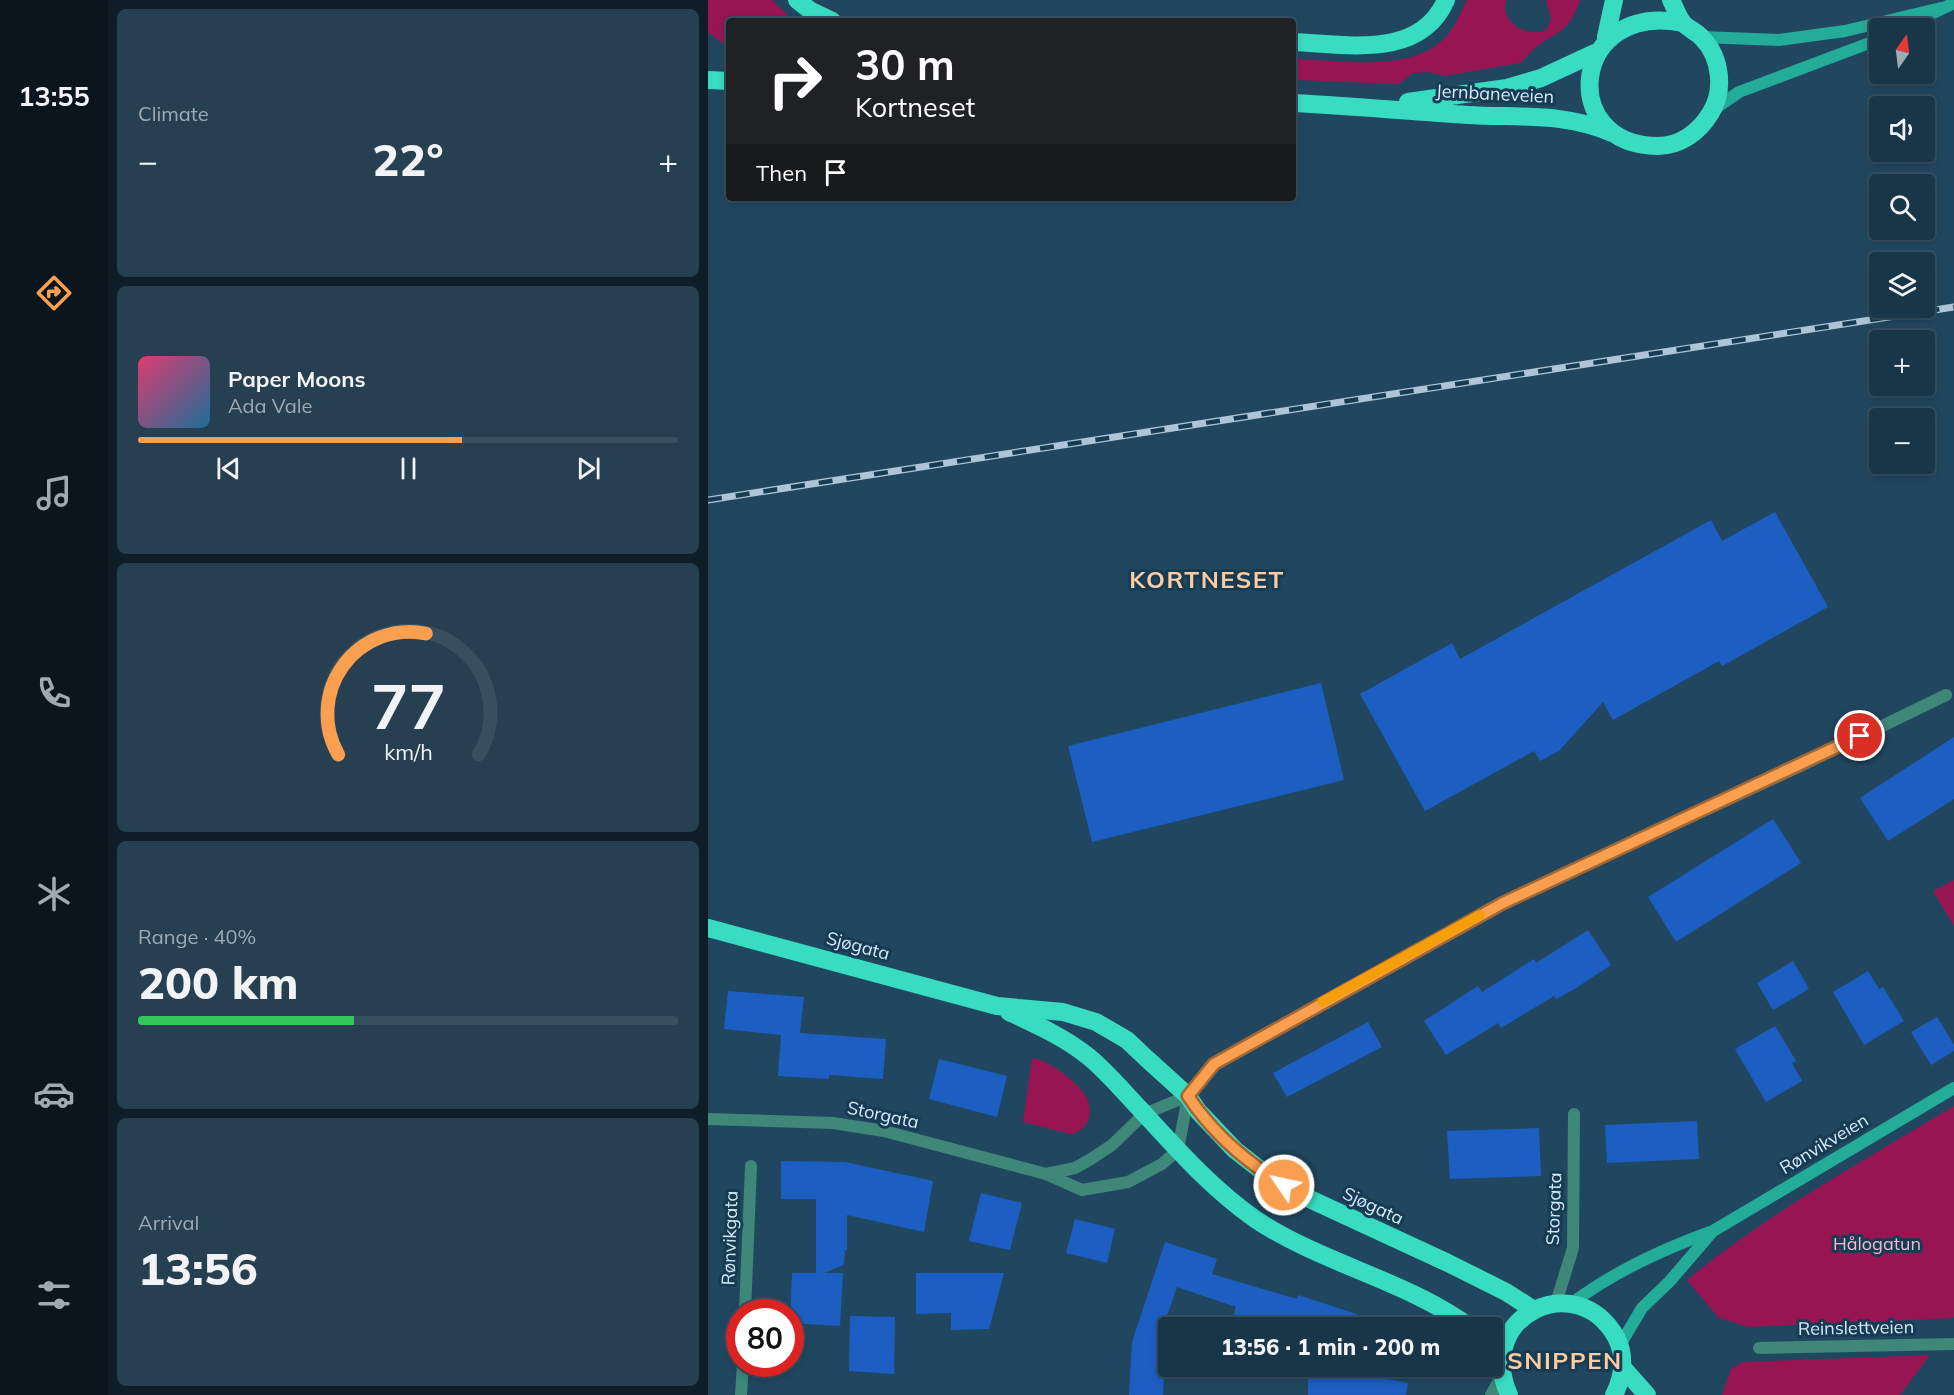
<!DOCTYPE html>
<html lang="en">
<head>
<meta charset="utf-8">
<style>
	body { margin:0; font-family:Mulish,sans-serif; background:#264052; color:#f1f3f6; height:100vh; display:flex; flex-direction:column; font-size:22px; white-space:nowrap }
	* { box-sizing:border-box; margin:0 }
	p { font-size:20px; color:#9fabb4 }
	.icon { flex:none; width:33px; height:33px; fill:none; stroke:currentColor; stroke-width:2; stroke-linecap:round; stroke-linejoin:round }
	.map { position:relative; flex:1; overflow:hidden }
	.panel { display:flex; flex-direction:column; gap:9px; padding:9px; background:#0e1d28; width:600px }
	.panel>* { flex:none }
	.banner { position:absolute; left:18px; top:18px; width:570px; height:183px; border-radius:6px; box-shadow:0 3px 9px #0003,0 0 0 2px #375060; background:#202124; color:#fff; overflow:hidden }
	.needle { width:39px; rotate:14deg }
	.fabs { position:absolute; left:1161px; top:18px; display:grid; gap:12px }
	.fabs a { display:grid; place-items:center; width:66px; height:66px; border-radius:6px; background:#193548; box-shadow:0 3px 9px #0003,0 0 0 2px #375060; font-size:30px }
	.speed { position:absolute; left:18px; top:1299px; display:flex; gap:12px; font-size:30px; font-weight:700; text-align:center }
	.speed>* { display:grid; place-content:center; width:78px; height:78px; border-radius:50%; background:#193548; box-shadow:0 3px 9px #0003,0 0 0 2px #375060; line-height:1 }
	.speed .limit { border:9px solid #d22; background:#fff; color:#111 }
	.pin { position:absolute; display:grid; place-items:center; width:51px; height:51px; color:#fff; margin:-26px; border:3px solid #fff; border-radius:50%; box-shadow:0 2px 6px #0007 }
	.me { position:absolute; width:66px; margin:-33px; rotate:304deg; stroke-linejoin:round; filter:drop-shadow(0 0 4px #0008) }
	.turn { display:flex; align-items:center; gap:21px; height:126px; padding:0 30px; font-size:27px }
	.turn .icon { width:78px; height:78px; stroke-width:2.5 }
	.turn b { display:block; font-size:42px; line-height:51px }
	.then { display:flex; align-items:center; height:57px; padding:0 30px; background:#0003; gap:12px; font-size:22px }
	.big { font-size:45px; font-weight:800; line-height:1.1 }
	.panel .card { flex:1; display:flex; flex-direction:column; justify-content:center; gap:9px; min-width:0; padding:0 21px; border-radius:9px; background:#264052 }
	.panel .dial { align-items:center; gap:0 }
	.dial svg { height:156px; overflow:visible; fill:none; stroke:#375060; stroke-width:7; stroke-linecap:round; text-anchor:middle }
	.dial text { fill:#f1f3f6; stroke:none }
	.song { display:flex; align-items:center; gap:18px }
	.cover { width:72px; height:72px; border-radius:9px; background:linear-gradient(135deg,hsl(340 70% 55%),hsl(200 70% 35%)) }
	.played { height:6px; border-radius:3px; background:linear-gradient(90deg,#fa9f4f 60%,#375060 60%) }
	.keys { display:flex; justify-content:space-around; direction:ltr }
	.heat { display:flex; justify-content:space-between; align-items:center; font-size:33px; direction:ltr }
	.charge { height:9px; border-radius:4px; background:linear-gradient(90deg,#34c759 40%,#375060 0) }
	.trip { position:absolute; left:450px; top:1317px; width:345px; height:60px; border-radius:6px; background:#193548; box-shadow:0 3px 9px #0003,0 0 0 2px #375060; font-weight:800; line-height:60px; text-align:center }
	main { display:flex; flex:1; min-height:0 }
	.tab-bar { display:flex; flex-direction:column; width:108px; justify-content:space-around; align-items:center; background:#0a151d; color:#9fabb4 }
	.tab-bar .icon { width:42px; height:42px }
	.tab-bar .selected { color:#fa9f4f }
	.tab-bar b { font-size:27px; color:#f1f3f6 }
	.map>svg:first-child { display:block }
</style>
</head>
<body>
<main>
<nav class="tab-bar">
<b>13:55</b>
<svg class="icon selected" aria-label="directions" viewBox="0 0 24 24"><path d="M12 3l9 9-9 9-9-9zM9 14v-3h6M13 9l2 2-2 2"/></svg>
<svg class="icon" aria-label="music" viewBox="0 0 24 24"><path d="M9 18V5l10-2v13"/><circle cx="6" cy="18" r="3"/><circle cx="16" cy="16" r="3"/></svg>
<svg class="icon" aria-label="phone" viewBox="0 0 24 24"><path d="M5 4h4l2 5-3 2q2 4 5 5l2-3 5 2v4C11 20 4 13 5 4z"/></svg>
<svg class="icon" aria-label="climate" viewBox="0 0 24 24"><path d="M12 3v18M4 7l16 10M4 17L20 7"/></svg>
<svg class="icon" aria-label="car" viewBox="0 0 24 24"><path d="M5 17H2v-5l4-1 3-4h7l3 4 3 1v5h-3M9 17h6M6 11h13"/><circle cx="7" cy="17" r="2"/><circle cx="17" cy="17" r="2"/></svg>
<svg class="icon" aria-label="filters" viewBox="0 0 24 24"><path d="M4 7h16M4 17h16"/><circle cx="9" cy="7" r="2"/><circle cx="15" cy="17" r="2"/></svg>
</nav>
<section class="panel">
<div class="card"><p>Climate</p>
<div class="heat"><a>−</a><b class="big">22°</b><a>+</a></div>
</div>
<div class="card">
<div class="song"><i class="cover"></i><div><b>Paper Moons</b><p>Ada Vale</p></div></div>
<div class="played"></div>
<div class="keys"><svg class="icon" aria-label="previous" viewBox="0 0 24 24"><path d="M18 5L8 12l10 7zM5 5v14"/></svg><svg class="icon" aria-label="pause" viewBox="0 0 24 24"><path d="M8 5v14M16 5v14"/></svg><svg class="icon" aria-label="next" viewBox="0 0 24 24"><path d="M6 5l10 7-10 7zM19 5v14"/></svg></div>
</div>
<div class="card dial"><svg viewBox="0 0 100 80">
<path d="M14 69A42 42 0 1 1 86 69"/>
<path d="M14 69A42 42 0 0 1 59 7" stroke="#fa9f4f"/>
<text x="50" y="56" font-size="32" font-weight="700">77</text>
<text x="50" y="72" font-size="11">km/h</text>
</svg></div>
<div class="card"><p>Range · 40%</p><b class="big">200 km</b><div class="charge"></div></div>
<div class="card"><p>Arrival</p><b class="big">13:56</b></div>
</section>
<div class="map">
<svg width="1246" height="1395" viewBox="0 0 1246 1395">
	<rect width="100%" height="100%" fill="#214760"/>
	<g fill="#971553">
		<path d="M 0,0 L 64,0 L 86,21 L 21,21 L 21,48 L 0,32 Z"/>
		<path d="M 759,0 L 798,0 C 792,22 818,38 838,30 L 843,19 L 838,0 L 872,0 C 860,36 849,29 825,50 C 819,54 819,59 812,63 L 737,76 L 720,72 L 705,73 L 691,84 L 585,80 L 585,59 C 631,60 703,74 738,37 C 747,26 753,13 759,0 Z"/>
		<path d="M 1246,880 L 1246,926 L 1225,891 Z"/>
		<path d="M 324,1058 C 341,1060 368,1081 377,1095 C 387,1110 381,1132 362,1134 L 315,1122 Z"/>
		<path d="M 1246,1106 L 1246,1318 L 1041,1327 L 1011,1318 L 979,1280 C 1061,1213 1155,1161 1246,1106 Z"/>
		<path d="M 1222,1355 L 1192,1395 L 1014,1395 L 1023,1369 L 1035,1362 Z"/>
	</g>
	<g fill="#1c5ec2">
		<path d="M 1067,512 L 1120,607 L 1014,666 L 1011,661 L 905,720 L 895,702 L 851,751 L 832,761 L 826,751 L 717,811 L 652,694 L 744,643 L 752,659 L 1003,520 L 1014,541 Z"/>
		<path d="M 613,683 L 636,780 L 384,842 L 360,746 Z"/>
		<path d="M 1246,737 L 1246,799 L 1180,841 L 1152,798 Z"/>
		<path d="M 1065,819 L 1093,863 L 968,942 L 940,897 Z"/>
		<path d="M 880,930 L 903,965 L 865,990 L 848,999 L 846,996 L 793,1028 L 790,1023 L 738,1055 L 716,1021 L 770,986 L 774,992 L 826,959 L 828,963 Z"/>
		<path d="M 1085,961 L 1101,989 L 1065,1010 L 1049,983 Z"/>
		<path d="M 1160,971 L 1171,989 L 1175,987 L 1196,1021 L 1156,1045 L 1125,992 Z"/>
		<path d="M 20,991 L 96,997 L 92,1033 L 178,1039 L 175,1079 L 121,1075 L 121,1079 L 70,1076 L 73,1035 L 16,1029 Z"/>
		<path d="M 1229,1017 L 1246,1045 L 1246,1051 L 1223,1065 L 1203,1032 Z"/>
		<path d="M 660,1022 L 674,1047 L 579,1097 L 565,1073 Z"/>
		<path d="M 1067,1026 L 1088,1061 L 1084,1063 L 1094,1081 L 1058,1102 L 1027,1049 Z"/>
		<path d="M 231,1059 L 299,1076 L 289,1117 L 221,1099 Z"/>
		<path d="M 989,1121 L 991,1159 L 899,1163 L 897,1125 Z"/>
		<path d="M 831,1128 L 833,1176 L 742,1179 L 739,1131 Z"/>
		<path d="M 73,1161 L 137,1162 L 225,1181 L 216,1232 L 139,1215 L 139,1250 L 137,1250 L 136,1265 L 116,1273 L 135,1273 L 132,1326 L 82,1323 L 84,1273 L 108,1273 L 108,1199 L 73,1199 Z"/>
		<path d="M 273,1193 L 314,1203 L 302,1250 L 261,1241 Z"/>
		<path d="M 367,1219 L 407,1229 L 399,1263 L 358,1253 Z"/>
		<path d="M 457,1242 L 509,1259 L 504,1274 L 589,1299 L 590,1295 L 655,1316 L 651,1328 L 522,1328 L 528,1307 L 469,1287 L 451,1339 L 458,1340 L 455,1395 L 421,1395 L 424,1342 Z"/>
		<path d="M 208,1273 L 296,1273 L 281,1329 L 243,1330 L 243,1313 L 208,1314 Z"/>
		<path d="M 142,1316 L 187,1317 L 186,1374 L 141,1371 Z"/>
		<path d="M 600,1366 L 640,1366 L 638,1371 L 700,1383 L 698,1395 L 600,1395 Z"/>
	</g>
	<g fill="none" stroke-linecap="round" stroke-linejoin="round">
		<g stroke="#3e8779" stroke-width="12">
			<path d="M 0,1119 L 125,1123 L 176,1131 L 338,1174 L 374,1190 L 420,1182 L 454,1164 L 470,1150 L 480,1096"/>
			<path d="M 338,1174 L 367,1168 L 383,1159 L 404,1145 L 436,1114 L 480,1096 L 506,1064 L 515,1058 L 795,903 L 1088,768 L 1238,695"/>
			<path d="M 848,1303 L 865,1248 L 866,1114"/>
			<path d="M 37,1312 L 43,1166"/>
			<path d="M 1051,1348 L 1246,1344"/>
			<path d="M 33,1395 L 35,1364"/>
			<path d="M 783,1395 L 794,1375"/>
		</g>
		<g stroke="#23ac97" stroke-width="12">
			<path d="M 1193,28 L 1246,3"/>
			<path d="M 994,37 L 1071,40 L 1137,31 L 1233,8"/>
			<path d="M 1005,110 L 1031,92 L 1172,39"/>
			<path d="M 863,1304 C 905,1272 955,1249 1005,1231 L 1246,1088"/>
			<path d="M 912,1345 L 934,1308 L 962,1281 L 1004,1232"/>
		</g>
		<g stroke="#38dcc1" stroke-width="18">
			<path d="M 89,0 L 103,11 L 124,21"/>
			<path d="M 963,0 C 967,7 970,18 976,24 C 981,29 989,32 994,38 C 1013,57 1017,91 1002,114 C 991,132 972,146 950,146 C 848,146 863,0 975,23"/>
			<path d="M 898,37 L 906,0"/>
			<path d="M 585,42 C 638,44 712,60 738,0"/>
			<path d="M 0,80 L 21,81"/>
			<path d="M 700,102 L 799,88 L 833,78 L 887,53"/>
			<path d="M 585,103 C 643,106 701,111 759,115 C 811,118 855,112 904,133"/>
			<path d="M 0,928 L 289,1006 L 355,1012 L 388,1022 L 419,1040 L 438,1058 L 480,1096 L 490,1111 L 527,1150 L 559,1175 L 593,1195 L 740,1263 L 798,1292 L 826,1310"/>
			<path d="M 301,1012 C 329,1025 356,1037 381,1057 C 399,1072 415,1091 432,1109 C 468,1148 503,1188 547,1219 C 614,1264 698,1280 763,1328"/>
			<path d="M 915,1368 L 939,1395"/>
			<path d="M 801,1395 C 766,1316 868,1267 908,1337 C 918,1356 915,1377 906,1395"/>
		</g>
		<defs>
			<path id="rail" d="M 0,500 L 1246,307"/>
		</defs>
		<use href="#rail" stroke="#adc5d7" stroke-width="7"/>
		<use href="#rail" stroke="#163c54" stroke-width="4.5" stroke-dasharray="14" stroke-linecap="butt"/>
	</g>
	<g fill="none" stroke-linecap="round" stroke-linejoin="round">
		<defs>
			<path id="route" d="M 576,1185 C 538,1162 504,1132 480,1096 L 506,1064 L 795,903 L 1152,736"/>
		</defs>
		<use href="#route" stroke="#a26733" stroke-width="15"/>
		<use href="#route" stroke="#fa9f4f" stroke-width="10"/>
		<path stroke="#f59e0b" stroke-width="10" d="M 614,1002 L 772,915"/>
	</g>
	<g text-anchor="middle" stroke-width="6" stroke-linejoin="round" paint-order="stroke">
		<g font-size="18" fill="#d5eaf9" stroke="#163c54">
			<text transform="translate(787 94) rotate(3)" y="6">Jernbaneveien</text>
			<text transform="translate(150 946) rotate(15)" y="6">Sjøgata</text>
			<text transform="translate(175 1115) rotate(12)" y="6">Storgata</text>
			<text transform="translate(1116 1144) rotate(-31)" y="6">Rønvikveien</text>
			<text transform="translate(665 1206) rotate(25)" y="6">Sjøgata</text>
			<text transform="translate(846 1209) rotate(-88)" y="6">Storgata</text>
			<text transform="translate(22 1238) rotate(-88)" y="6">Rønvikgata</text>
			<text transform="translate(1148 1328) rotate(-1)" y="6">Reinslettveien</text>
		</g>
		<g font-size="18" fill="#f9b7cb" stroke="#163c54">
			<text x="1169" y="1250">Hålogatun</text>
		</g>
		<g font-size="24" font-weight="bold" letter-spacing="1.5" fill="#ffcba2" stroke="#163c54">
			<text x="499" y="588">KORTNESET</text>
			<text x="857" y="1369">SNIPPEN</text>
		</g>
	</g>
</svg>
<div class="fabs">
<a><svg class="needle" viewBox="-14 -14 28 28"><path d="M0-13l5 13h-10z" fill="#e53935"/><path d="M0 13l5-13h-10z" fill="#9fabb4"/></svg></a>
<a><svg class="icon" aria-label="sound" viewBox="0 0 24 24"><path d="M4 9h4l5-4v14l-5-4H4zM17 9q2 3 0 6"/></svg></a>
<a><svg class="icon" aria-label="search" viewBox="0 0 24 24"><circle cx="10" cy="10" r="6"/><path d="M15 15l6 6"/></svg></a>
<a><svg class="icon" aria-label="layers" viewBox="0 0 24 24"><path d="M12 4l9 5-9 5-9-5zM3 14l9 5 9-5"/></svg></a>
<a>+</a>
<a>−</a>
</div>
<div class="speed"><div class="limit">80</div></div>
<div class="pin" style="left:1152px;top:736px;background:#d93025"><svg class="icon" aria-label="arrive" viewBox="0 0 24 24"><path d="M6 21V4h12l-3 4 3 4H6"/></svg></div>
<svg class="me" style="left:576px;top:1185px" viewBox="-20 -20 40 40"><circle r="17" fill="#fa9f4f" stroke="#fff" stroke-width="3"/><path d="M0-11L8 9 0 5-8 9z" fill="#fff"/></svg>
<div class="trip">13:56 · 1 min · 200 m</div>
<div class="banner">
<div class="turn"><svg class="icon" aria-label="right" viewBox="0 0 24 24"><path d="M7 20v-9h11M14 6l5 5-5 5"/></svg><div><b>30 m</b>Kortneset</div></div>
<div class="then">Then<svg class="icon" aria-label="arrive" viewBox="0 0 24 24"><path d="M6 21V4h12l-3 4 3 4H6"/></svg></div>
</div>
</div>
</main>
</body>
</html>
